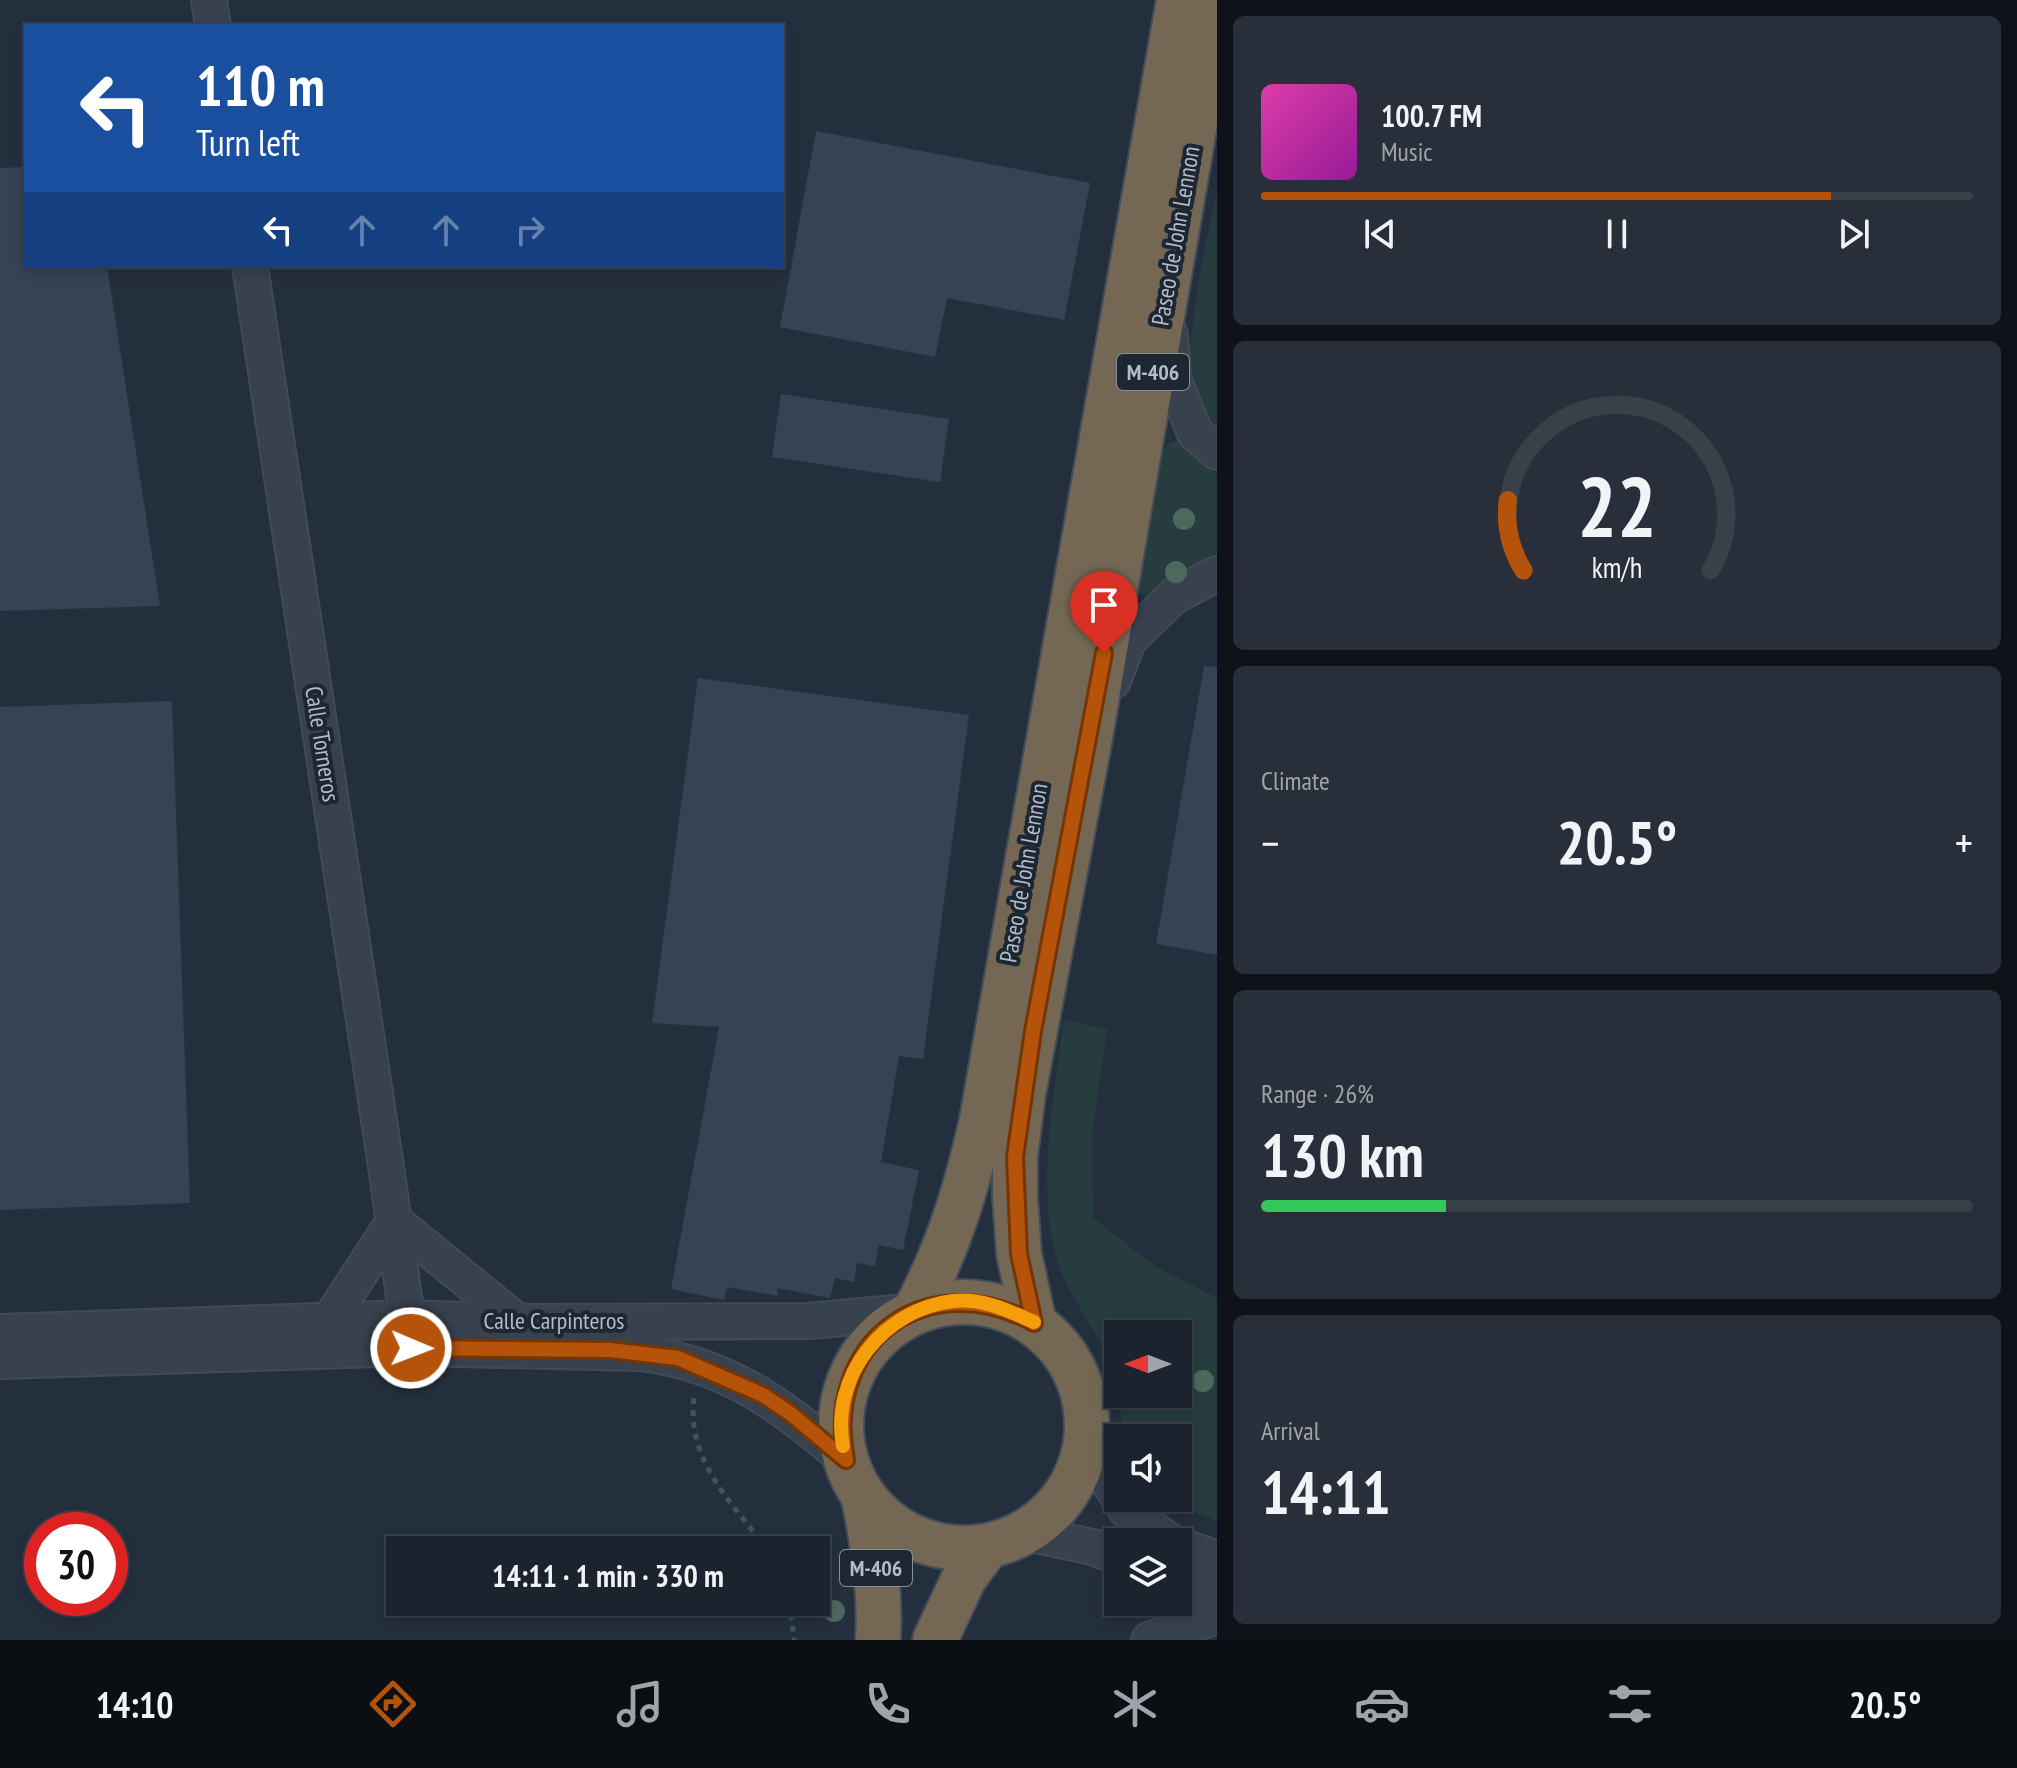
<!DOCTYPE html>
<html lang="en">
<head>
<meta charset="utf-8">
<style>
	body { margin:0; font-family:"PT Sans Narrow",sans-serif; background:#282f3a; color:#f1f3f6; height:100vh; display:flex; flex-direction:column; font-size:30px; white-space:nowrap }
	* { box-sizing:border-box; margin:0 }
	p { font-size:26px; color:#a0a4aa }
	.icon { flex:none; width:44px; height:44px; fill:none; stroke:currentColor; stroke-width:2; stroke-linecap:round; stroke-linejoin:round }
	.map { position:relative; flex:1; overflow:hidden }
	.details { display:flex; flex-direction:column; gap:16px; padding:16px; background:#0f1319; width:800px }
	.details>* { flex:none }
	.top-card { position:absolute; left:24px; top:24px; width:760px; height:244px; border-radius:0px; box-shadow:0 4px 12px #0003,0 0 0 2px #39404a; background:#1a4fa0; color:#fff; overflow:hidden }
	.needle { width:52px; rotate:270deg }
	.buttons { position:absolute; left:1104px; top:1320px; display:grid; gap:16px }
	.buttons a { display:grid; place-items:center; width:88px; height:88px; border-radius:0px; background:#1b232e; box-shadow:0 4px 12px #0003,0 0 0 2px #39404a; font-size:40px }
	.speed { position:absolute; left:24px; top:1512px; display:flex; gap:16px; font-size:40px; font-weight:700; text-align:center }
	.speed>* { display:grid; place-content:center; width:104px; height:104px; border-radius:50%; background:#1b232e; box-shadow:0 4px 12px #0003,0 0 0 2px #39404a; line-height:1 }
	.speed .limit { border:12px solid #d22; background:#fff; color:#111 }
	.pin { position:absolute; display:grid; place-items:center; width:68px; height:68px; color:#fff; margin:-82px -34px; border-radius:50% 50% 50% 0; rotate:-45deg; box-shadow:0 0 8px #0007 }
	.pin .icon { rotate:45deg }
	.me { position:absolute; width:88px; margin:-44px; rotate:91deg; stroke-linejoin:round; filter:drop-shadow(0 0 6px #0008) }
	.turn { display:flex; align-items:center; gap:28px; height:168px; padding:0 40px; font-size:36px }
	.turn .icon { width:104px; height:104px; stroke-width:2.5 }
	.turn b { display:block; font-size:56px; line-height:68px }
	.lanes { display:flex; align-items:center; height:76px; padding:0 40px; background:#0003; justify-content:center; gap:40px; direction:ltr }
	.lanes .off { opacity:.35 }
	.big { font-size:60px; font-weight:700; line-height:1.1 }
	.details .card { flex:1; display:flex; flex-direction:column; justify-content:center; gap:12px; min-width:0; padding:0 28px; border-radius:12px; background:#282f3a }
	.details .dial { align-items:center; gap:0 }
	.dial svg { height:208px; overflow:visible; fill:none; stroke:#39404a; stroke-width:7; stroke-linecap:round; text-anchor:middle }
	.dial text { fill:#f1f3f6; stroke:none }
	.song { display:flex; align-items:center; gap:24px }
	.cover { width:96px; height:96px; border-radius:12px; background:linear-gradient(135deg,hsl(320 70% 55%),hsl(300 70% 35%)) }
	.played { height:8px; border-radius:4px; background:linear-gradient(90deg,#b45309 80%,#39404a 80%) }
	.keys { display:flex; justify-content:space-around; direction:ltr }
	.heat { display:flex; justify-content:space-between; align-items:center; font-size:44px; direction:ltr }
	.charge { height:12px; border-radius:6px; background:linear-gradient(90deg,#34c759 26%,#39404a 0) }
	.trip { position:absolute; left:386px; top:1536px; width:444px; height:80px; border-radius:0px; background:#1b232e; box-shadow:0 4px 12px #0003,0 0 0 2px #39404a; font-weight:700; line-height:80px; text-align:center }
	.dock { display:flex; height:128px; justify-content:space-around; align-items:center; background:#0b0e12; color:#a0a4aa }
	.dock .icon { width:56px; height:56px }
	.dock .selected { color:#b45309 }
	.dock b { font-size:36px; color:#f1f3f6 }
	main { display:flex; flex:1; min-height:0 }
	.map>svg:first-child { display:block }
</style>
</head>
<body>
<main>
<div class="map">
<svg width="1217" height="1640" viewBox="0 0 1217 1640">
	<rect width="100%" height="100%" fill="#242f3e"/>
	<g fill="#263c3f">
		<path d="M 1217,189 L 1217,430 L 1198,407 L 1187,366 L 1201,267 Z"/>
		<path d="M 1180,439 L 1217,475 L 1217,555 L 1188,569 L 1149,596 L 1138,594 L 1135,582 L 1161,454 L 1169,443 Z"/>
		<path d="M 1064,1020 L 1107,1029 L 1092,1134 L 1093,1218 L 1155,1266 L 1217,1298 L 1217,1521 L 1163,1498 L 1178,1498 L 1178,1438 L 1123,1438 L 1119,1394 L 1178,1394 L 1178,1334 L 1118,1334 L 1118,1389 C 1110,1344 1076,1311 1060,1269 C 1034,1201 1054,1091 1064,1020 Z"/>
	</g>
	<g fill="#364354">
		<path d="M 816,131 L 1090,183 L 1064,320 L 947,298 L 935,357 L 780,327 Z"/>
		<path d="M 26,167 L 26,266 L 107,266 L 160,606 L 0,611 L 0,168 Z"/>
		<path d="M 781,394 L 949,419 L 940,482 L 772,457 Z"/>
		<path d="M 1204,666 L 1217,667 L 1217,955 L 1156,944 Z"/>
		<path d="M 698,678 L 969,715 L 923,1059 L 899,1056 L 881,1162 L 919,1170 L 903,1250 L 879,1245 L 875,1266 L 857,1263 L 854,1282 L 835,1278 L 830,1298 L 777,1288 L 778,1296 L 727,1287 L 724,1300 L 671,1289 L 719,1027 L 652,1023 Z"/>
		<path d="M 172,701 L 190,1203 L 0,1210 L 0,707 Z"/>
	</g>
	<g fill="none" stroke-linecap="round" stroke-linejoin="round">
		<defs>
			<g id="minor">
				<path d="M 209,0 L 213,26"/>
				<path d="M 250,266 L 387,1173 L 411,1348"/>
				<path d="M 1170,335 L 1173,379 L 1195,433 L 1217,452"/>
				<path d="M 1113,681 L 1128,641 L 1174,596 L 1217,574"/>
				<path d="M 329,1321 L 394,1221 L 518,1322"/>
				<path d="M 0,1332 L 408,1318 L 518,1322 L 809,1321 L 915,1311"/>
				<path d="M 0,1361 L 411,1348 L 641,1353 C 727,1364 782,1405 846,1460"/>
				<path d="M 1087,1417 L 1105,1476 L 1118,1497"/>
				<path d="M 1119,1498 L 1126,1510 L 1171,1542"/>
				<path d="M 1025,1533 L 1093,1547 L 1118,1557"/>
				<path d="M 1178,1545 L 1217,1559"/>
				<path d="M 1178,1579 L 1217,1594"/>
				<path d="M 1149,1640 L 1217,1616"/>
			</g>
			<g id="highway">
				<circle cx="964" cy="1425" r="123"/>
				<path d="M 915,1311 C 949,1247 966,1190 982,1120 L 1179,0"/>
				<path d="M 1034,1323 L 1019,1254 L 1015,1197 L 1015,1157 L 1023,1094 L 1089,743 L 1216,0"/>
				<path d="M 864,1498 C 873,1545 881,1592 878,1640"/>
				<path d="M 935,1640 L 964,1578 L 987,1547"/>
			</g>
		</defs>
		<use href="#minor" stroke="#414a57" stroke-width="38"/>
		<use href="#highway" stroke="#434c59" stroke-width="48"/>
		<g stroke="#3f5557" stroke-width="5" stroke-dasharray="6 6" stroke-linecap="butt">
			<path d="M 694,1398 C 686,1461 733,1504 768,1550"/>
			<path d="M 790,1602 L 794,1640"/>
		</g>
		<use href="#minor" stroke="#38414e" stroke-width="34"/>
		<use href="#highway" stroke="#746855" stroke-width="44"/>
	</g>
	<g fill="#4b6a5d">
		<circle cx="1184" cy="519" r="11"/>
		<circle cx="1176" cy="572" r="11"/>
		<circle cx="1203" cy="1381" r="11"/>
		<circle cx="834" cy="1611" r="11"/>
	</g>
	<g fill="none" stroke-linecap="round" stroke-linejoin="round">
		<defs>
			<path id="route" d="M 411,1348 L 610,1350 L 678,1358 L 763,1395 L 791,1414 L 846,1460 C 823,1340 927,1265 1034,1323 L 1019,1254 L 1015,1157 L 1033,1031 L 1104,653"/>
		</defs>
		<use href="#route" stroke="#753606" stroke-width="20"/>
		<use href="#route" stroke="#b45309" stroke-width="14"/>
		<path stroke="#f59e0b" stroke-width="14" d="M 843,1446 C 830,1376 884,1309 953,1301 C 983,1298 1009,1311 1034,1322"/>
	</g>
	<g text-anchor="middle" stroke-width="8" stroke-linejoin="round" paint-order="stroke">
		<g fill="#1d2633" stroke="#878f9c" stroke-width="2">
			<rect x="1117" y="354" width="72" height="36" rx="6"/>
			<rect x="840" y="1550" width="72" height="36" rx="6"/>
		</g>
		<g font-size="22" font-weight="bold" fill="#b4bcc9">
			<text x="1153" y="380">M-406</text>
			<text x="876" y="1576">M-406</text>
		</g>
		<g font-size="24" fill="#b4bcc9" stroke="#1d2633">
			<text transform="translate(1176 236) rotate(-80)" y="8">Paseo de John Lennon</text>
			<text transform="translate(322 744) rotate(81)" y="8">Calle Torneros</text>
			<text transform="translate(1024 873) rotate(-80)" y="8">Paseo de John Lennon</text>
			<text x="554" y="1329">Calle Carpinteros</text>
		</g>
	</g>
</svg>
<div class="buttons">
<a><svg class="needle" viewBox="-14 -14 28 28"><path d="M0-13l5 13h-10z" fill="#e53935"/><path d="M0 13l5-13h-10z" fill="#a0a4aa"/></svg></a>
<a><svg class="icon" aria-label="sound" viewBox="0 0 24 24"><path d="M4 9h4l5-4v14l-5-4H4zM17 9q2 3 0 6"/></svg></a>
<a><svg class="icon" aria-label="layers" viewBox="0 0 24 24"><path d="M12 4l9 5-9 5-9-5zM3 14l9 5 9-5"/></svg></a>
</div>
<div class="speed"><div class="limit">30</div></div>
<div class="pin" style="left:1104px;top:653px;background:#d93025"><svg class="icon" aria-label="arrive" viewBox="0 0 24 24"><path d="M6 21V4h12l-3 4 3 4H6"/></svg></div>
<svg class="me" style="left:411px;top:1348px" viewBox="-20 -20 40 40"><circle r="17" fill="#b45309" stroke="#fff" stroke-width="3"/><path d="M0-11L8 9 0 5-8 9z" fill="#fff"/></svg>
<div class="trip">14:11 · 1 min · 330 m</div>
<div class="top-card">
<div class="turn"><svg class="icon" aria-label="left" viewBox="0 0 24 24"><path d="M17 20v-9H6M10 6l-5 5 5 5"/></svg><div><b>110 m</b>Turn left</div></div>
<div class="lanes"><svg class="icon" aria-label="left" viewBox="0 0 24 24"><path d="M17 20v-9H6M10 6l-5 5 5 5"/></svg><svg class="icon off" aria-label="ahead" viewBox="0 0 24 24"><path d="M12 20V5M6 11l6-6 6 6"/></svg><svg class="icon off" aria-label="ahead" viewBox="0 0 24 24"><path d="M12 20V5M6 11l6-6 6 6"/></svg><svg class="icon off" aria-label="right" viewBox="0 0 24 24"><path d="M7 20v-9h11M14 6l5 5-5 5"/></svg></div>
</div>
</div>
<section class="details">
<div class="card">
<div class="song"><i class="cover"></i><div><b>100.7 FM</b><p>Music</p></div></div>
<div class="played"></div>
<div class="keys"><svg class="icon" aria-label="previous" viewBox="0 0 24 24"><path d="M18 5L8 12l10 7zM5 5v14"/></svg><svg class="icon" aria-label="pause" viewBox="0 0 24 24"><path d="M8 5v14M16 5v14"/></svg><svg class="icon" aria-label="next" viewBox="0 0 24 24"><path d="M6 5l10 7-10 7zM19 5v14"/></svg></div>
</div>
<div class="card dial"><svg viewBox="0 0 100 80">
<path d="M14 69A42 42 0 1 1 86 69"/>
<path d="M14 69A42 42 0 0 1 8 42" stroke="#b45309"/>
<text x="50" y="56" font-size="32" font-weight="700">22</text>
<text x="50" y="72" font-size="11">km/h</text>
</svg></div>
<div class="card"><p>Climate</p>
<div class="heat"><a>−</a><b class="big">20.5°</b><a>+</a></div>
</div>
<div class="card"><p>Range · 26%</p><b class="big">130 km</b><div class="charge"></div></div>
<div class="card"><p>Arrival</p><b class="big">14:11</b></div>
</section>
</main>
<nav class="dock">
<b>14:10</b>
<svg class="icon selected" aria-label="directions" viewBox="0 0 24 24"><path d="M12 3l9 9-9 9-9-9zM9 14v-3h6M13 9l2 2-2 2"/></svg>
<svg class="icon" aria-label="music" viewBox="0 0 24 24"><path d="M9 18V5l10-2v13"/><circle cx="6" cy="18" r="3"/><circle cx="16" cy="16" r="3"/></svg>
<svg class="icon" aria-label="phone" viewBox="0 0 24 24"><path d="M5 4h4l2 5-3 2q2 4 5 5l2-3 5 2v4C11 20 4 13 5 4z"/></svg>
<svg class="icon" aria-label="climate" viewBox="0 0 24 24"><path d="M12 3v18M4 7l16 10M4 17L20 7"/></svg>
<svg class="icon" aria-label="car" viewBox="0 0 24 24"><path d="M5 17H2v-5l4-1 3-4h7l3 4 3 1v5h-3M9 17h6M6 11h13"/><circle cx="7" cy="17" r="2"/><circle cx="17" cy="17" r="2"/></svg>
<svg class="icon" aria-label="filters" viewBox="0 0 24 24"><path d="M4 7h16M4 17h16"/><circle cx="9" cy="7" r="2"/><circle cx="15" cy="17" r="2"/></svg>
<b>20.5°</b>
</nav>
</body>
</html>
